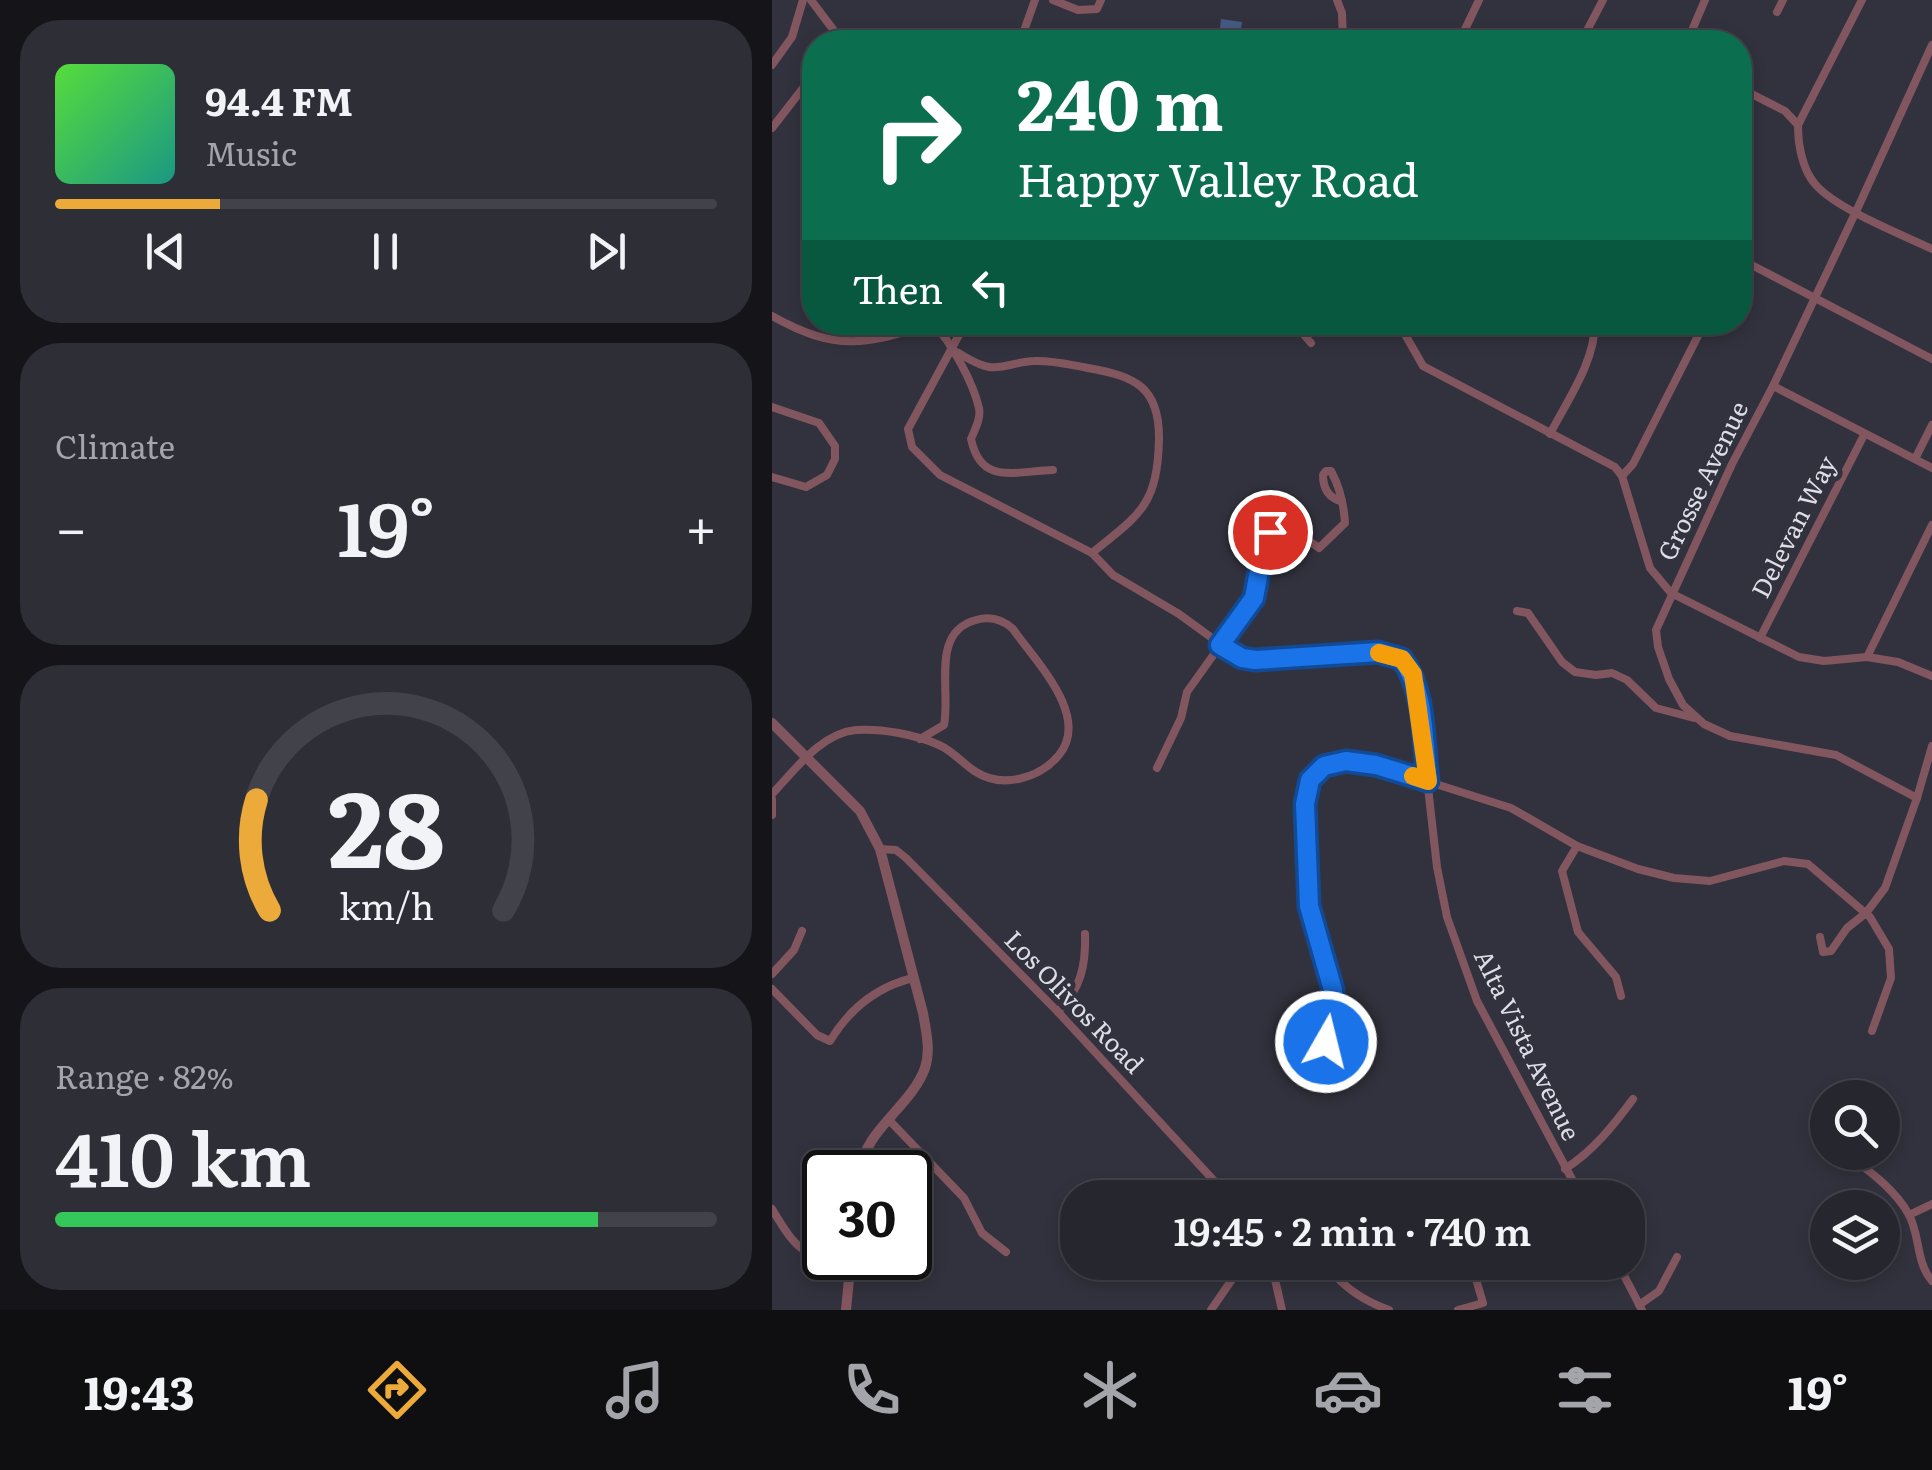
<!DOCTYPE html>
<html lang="en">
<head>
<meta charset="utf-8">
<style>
	body { margin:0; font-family:Literata,serif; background:#2e2e36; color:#f1f3f6; height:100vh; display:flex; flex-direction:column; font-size:38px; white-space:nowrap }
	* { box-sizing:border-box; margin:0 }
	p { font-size:32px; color:#a4a5aa }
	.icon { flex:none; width:55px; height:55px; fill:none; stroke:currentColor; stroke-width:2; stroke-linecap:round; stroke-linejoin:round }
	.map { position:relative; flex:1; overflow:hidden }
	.side { display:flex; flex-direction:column; gap:20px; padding:20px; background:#151519; width:772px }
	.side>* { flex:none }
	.hud { position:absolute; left:30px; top:30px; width:950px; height:305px; border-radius:40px; box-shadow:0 5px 15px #0003,0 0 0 2px #42434a; background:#0b6e4f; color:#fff; overflow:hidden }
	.tools { position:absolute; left:1038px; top:1080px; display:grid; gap:20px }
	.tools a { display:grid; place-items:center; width:90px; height:90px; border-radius:50%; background:#26262e; box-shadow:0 5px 15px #0003,0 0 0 2px #42434a; font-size:50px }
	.speed { position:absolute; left:30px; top:1150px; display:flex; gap:20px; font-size:50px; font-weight:700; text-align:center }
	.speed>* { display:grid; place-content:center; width:130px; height:130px; border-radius:50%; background:#26262e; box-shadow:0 5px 15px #0003,0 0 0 2px #42434a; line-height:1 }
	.speed .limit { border:5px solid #111; border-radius:15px; background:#fff; color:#111 }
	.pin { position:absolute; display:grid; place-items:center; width:85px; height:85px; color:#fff; margin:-42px; border:5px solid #fff; border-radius:50%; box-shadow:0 2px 10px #0007 }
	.me { position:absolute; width:110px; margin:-55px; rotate:8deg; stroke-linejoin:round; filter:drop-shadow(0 0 8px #0008) }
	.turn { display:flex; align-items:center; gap:35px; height:210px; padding:0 50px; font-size:45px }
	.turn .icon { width:130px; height:130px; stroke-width:2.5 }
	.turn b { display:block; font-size:70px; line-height:85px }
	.then { display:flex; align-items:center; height:95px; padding:0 50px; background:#0003; gap:20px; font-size:38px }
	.big { font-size:75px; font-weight:600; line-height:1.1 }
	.side .tile { flex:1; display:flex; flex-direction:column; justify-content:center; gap:15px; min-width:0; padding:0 35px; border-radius:40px; background:#2e2e36 }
	.side .dial { align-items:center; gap:0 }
	.dial svg { height:260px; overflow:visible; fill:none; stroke:#42434a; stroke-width:7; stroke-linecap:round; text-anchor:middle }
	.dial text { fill:#f1f3f6; stroke:none }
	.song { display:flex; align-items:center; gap:30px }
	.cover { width:120px; height:120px; border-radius:15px; background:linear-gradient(135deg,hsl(110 70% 55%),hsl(170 70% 35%)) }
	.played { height:10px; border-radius:5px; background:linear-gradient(90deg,#ebaa39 25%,#42434a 25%) }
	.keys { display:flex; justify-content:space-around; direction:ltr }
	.heat { display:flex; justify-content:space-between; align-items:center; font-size:55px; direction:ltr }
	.charge { height:15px; border-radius:8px; background:linear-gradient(90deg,#34c759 82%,#42434a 0) }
	.trip { position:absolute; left:288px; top:1180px; width:585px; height:100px; border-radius:40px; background:#26262e; box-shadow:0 5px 15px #0003,0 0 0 2px #42434a; font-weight:600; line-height:100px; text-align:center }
	.menu { display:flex; height:160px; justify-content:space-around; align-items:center; background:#0f0f12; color:#a4a5aa }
	.menu .icon { width:70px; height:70px }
	.menu .active { color:#ebaa39 }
	.menu b { font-size:45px; color:#f1f3f6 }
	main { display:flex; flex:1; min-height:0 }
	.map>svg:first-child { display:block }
</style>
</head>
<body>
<main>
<section class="side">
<div class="tile">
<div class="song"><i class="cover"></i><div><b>94.4 FM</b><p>Music</p></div></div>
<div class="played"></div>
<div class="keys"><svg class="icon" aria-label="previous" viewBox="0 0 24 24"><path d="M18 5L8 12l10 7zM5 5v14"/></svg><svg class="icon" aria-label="pause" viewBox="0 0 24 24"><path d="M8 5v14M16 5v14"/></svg><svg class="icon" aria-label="next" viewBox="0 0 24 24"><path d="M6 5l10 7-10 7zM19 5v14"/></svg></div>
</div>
<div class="tile"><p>Climate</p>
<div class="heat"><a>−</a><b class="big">19°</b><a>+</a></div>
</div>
<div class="tile dial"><svg viewBox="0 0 100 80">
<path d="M14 69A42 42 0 1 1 86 69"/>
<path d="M14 69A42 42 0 0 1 10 35" stroke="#ebaa39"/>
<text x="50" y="56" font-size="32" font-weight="700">28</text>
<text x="50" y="72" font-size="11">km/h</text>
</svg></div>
<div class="tile"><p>Range · 82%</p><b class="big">410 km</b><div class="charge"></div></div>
</section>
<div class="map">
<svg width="1160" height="1310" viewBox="0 0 1160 1310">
	<rect width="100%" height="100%" fill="#32323e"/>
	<path fill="#455983" d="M 449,19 L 470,22 L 469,29 L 463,29 L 461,42 L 439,42 L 440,36 L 447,36 Z"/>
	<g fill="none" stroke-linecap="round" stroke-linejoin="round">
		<g stroke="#82565e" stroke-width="8">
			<path d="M 39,0 L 63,32 L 90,42"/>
			<path d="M 281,0 L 306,10 L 325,9 L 329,0"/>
			<path d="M 565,0 L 570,13 L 571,42"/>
			<path d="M 1005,12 L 1011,0"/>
			<path d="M 248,42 L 263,0"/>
			<path d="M 687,42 L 707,0"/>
			<path d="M 809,42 L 831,0"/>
			<path d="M 915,42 L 933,0"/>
			<path d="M 0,65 L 20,37 L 31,0"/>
			<path d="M 968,88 L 1013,111 L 1026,125"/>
			<path d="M 1026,125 C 1026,144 1030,169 1043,184 C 1064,209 1129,234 1160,249"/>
			<path d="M 1026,125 L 1090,0"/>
			<path d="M 0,128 L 42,74"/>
			<path d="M 968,226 L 968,252"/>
			<path d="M 968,259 L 1160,359"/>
			<path d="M 0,316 C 64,352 94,345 161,323 C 179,342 201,382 207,408 C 209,419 203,429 199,439 C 209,486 243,471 281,470"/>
			<path d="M 194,322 L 136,429 L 140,447 L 168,475 L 320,553 L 341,575 L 407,614 L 462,654 L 483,659 L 510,659 L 606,653 L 631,659 L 641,674 L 645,690 L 665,867 L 675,917 L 705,1001 L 810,1198"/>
			<path d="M 469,322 L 484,322"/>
			<path d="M 521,322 L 539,343"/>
			<path d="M 626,322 L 651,366 L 843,467 L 850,476 L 878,568 L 899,593 L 1027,657 L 1052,661 L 1095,657 L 1126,662 L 1160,676"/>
			<path d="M 764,323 L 766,322"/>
			<path d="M 182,351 C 193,356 204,365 217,367 C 232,369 247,361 262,361 C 281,360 298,365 316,368 C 363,376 388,387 387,440 C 385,506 368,514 320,553"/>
			<path d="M 1001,386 L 1160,468"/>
			<path d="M 0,407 L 47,423 L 63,446 L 63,459 L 55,475 L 34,487 L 0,477"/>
			<path d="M 778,434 C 796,399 823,362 823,322"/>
			<path d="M 1143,459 L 1160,425"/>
			<path d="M 850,476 L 861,464 L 933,322"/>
			<path d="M 745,611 L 756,613 L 790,662 L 803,672 L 824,675 L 840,673 L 855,680 L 884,708 L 922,718"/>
			<path d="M 988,638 L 1092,435"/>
			<path d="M 1095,657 L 1160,525"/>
			<path d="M 385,768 L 409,718 L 415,692 L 482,598 L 492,544 L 499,532 L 508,527 L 520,529 L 547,548 L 573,523 C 572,506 567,486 559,471 L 554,471 L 551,475 C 551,487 556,497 568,501"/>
			<path d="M 0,794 C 23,770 49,733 84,730 C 109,728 145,735 167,745 C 181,751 191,764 204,772 C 231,789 268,778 287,755 C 319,716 263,661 241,629 C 230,619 218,616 204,620 C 158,632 179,690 172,725 L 148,739"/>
			<path d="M 1145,798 L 1064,755 L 958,736 L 932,724 L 911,705 L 897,679 L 886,647 L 884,630 L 960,464 L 1001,386 L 1088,203 L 1160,45"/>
			<path d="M 0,799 L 0,815"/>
			<path d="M 805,846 L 790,871 L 806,932 L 844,977 L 849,996"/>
			<path d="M 108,849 L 124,850 L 134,858 L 286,1012 L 458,1198"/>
			<path d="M 1048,937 L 1051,952 L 1059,951 L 1075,928 L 1094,913 L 1113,888 L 1145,798 L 1160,746"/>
			<path d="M 0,974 L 22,950 L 30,931"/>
			<path d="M 0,989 L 45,1035 L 58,1041 C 78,1008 104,987 141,978"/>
			<path d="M 286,1012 C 309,988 314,966 313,934"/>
			<path d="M 554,1042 L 541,1057 L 541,1065 L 546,1070 L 557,1067 L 560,1060 L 554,1042 L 561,1006 L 561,990 L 537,905 L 533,805 L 534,792 L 543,772 L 552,766 L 574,761 L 604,765 L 739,808 L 805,846 L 866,869 L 902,878 L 938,881 L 1012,861 L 1036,864 L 1098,917 L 1117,949 L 1119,978 L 1100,1031"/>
			<path d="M 117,1120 L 192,1198 L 210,1233 L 234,1252"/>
			<path d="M 1075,1154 C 1097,1171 1124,1190 1137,1215 C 1148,1235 1144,1263 1160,1281"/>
			<path d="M 793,1169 C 822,1150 841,1126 861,1099"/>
			<path d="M 0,1209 C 26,1252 29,1254 78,1265"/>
			<path d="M 1137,1215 L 1160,1204"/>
			<path d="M 499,1262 L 510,1310"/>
			<path d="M 551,1262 C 571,1286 587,1299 617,1310"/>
			<path d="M 845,1262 L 870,1310"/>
			<path d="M 867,1305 L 887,1291 L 905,1257"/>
			<path d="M 439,1310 L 472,1262"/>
			<path d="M 686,1310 L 711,1303 L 699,1262"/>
		</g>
		<g stroke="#82565e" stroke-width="10">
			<path d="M 0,723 L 88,811 L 108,849 L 151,1013 C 154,1031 159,1050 153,1068 C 139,1107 92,1130 88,1172"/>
			<path d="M 74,1310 L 79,1258"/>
		</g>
	</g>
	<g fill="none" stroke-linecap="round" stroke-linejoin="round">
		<defs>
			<path id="route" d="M 498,532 L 492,544 L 482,598 L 448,645 L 470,658 L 483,660 L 606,652 L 630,659 C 654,692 651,742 656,781 L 604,765 L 574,761 L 552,766 L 538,780 L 533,804 L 537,906 L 561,990 L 561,1006 L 554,1042"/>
		</defs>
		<use href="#route" stroke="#114b97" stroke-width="25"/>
		<use href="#route" stroke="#1a73e8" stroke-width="18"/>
		<path stroke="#f59e0b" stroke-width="18" d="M 607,653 L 630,659 L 641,674 L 656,781 L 641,776"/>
	</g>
	<g text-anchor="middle" stroke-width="10" stroke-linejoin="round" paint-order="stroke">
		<g font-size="25" fill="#dddde5" stroke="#32323e">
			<text transform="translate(931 481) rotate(-64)" y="9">Grosse Avenue</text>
			<text transform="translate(1022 527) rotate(-63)" y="9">Delevan Way</text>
			<text transform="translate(302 1002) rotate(46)" y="9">Los Olivos Road</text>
			<text transform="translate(755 1045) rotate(64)" y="9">Alta Vista Avenue</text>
		</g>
	</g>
</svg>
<div class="tools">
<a><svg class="icon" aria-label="search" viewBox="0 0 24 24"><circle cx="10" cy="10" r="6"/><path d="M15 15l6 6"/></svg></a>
<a><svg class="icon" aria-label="layers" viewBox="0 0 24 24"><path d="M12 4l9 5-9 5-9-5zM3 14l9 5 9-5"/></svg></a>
</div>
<div class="speed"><div class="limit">30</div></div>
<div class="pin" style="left:498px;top:532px;background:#d93025"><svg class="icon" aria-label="arrive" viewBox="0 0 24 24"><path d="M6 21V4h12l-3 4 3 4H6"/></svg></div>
<svg class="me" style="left:554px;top:1042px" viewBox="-20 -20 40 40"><circle r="17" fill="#1a73e8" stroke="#fff" stroke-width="3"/><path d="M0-11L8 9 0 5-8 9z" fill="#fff"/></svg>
<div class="trip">19:45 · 2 min · 740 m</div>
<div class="hud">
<div class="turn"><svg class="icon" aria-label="right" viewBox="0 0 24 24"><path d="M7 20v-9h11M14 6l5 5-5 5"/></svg><div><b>240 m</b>Happy Valley Road</div></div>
<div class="then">Then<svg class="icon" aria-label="left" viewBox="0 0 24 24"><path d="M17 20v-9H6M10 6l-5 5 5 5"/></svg></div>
</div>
</div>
</main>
<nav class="menu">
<b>19:43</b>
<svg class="icon active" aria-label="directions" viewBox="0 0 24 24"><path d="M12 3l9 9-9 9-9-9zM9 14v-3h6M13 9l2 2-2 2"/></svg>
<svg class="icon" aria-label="music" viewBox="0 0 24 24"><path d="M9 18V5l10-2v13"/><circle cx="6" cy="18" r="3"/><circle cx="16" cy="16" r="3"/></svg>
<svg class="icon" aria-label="phone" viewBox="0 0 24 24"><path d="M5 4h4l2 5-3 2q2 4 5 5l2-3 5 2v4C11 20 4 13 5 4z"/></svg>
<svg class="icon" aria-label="climate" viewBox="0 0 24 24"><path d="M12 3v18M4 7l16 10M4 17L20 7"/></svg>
<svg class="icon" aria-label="car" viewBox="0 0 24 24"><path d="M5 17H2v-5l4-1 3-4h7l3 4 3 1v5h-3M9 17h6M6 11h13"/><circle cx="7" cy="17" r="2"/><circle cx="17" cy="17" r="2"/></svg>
<svg class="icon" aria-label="filters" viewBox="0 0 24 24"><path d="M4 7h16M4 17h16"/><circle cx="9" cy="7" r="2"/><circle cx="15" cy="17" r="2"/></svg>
<b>19°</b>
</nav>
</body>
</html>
